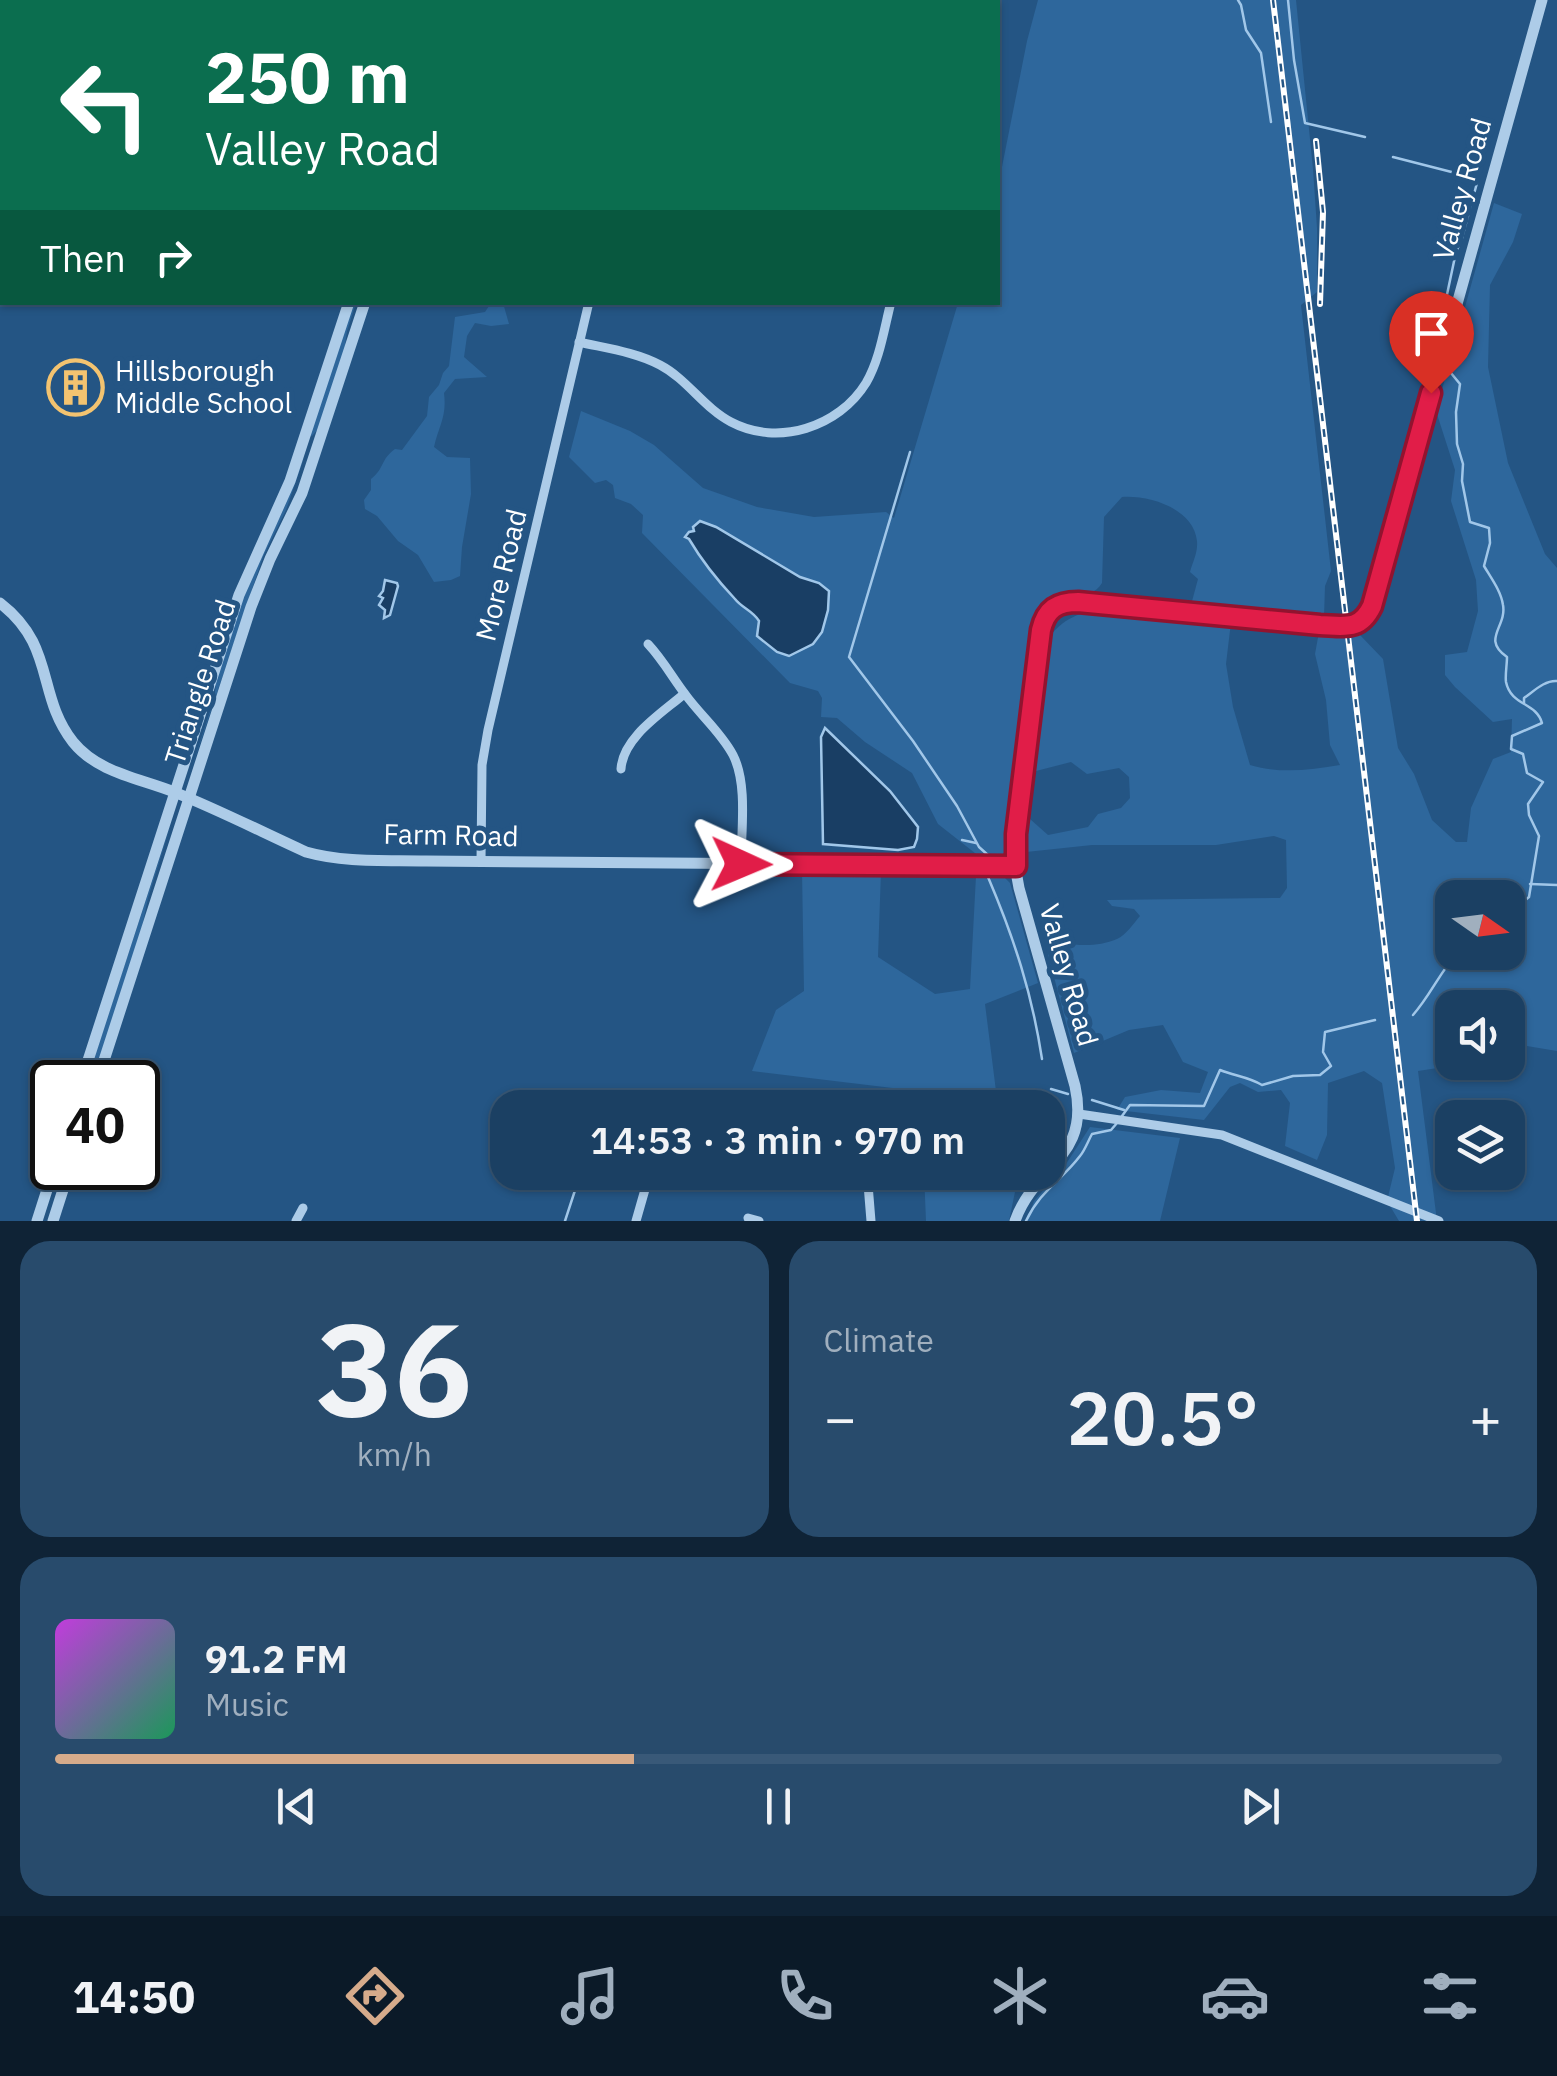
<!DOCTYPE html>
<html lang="en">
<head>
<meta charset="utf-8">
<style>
	body { margin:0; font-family:"IBM Plex Sans",sans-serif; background:#284b6c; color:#f1f3f6; height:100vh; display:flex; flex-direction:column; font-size:38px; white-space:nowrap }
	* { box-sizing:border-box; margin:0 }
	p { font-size:32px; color:#a0afbe }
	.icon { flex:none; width:55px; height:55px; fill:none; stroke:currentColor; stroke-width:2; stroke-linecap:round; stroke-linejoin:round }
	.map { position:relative; height:1221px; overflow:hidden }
	.drawer { display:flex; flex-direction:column; gap:20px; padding:20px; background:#0f2336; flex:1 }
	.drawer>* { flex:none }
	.banner { position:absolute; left:0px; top:0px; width:1000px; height:305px; box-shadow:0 2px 8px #0004,0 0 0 2px #395978; background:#0b6e4f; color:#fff; overflow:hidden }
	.needle { width:65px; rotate:104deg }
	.tools { position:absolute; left:1435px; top:880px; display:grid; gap:20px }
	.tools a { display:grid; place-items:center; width:90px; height:90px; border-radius:20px; background:#1b4063; box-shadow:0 2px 8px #0004,0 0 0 2px #395978; font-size:50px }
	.speed { position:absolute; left:30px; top:1060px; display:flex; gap:20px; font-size:50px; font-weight:700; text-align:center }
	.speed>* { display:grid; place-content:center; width:130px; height:130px; border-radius:50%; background:#1b4063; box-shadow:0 2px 8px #0004,0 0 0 2px #395978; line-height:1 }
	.speed .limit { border:5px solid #111; border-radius:15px; background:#fff; color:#111 }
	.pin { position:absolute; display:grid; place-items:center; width:85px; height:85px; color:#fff; margin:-102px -42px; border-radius:50% 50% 50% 0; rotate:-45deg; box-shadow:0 0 10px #0007 }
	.pin .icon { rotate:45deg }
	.me { position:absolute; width:110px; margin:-55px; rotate:91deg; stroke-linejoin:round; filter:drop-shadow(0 0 8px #0008) }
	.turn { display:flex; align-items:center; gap:35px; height:210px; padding:0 40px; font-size:45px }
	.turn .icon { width:130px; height:130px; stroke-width:2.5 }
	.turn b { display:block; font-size:70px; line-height:85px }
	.then { display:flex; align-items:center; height:95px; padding:0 40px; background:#0003; gap:20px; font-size:38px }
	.big { font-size:75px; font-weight:600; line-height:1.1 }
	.drawer .tile { flex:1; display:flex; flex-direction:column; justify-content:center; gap:15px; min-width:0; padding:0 35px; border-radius:30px; background:#284b6c }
	.drawer .dial { align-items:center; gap:0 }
	.dial b { font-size:130px; line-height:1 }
	.song { display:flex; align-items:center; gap:30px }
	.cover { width:120px; height:120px; border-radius:15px; background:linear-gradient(135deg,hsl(290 70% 55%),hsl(150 70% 35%)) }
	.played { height:10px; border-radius:5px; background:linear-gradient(90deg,#d6ab8b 40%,#395978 40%) }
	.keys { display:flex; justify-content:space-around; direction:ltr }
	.heat { display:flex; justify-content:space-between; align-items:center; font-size:55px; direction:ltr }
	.drawer .tiles { flex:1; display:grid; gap:20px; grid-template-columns:1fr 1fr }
	.tile:last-child { grid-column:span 2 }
	.trip { position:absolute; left:490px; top:1090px; width:575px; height:100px; border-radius:30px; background:#1b4063; box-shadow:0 2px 8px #0004,0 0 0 2px #395978; font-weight:600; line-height:100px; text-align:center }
	.menu { display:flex; height:160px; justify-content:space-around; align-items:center; background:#0b1a28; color:#a0afbe }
	.menu .icon { width:70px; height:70px }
	.menu .active { color:#d6ab8b }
	.menu b { font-size:45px; color:#f1f3f6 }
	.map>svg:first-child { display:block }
</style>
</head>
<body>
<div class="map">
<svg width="1557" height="1221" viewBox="0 0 1557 1221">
	<rect width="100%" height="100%" fill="#245584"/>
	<g fill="#2e679c" fill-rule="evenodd">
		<path d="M 427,0 L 748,0 L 747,2 L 428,2 Z"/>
		<path d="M 1038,0 L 1296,0 L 1313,169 L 1317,228 L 1317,292 L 1301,305 L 1331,571 L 1325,586 L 1324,617 L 1191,605 L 1198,579 L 1190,572 C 1193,561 1198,553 1197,541 C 1194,509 1150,495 1122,497 L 1104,517 L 1102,583 C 1087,608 1056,580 1037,610 L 1009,843 L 1006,851 L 1001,856 L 980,857 L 938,824 L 912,773 L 865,742 L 837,718 L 821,717 L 822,698 L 818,691 L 790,683 L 642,533 L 643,515 L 631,504 L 615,498 L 613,485 L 606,480 L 595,483 L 569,457 L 581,411 L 630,431 L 654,445 L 703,488 L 757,507 L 814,517 L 886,512 L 894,518 L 958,303 L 998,302 L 998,187 L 1027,41 Z"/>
		<path d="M 1494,203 L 1522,214 L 1513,242 L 1490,285 L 1488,367 L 1508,463 L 1545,554 L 1557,568 L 1557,1051 L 1508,1043 L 1508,1008 L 1452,1008 L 1452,1062 L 1470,1063 L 1418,1071 L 1437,1221 L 1399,1221 L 1387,1201 L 1395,1168 L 1382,1083 L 1364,1071 L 1328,1083 L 1327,1135 L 1317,1160 L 1285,1146 L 1290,1103 L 1281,1090 L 1258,1092 L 1240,1083 L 1230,1087 L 1204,1120 L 1117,1110 L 1125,1097 L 1161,1090 L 1200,1093 L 1208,1072 L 1183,1062 L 1163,1025 L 1129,1030 L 1074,1053 L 1044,939 C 1067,945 1094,949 1117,939 C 1126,935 1134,923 1140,916 L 1134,909 L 1112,906 L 1107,900 L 1280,898 L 1287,888 L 1286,840 L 1274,836 L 1216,845 L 1092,845 L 1026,852 L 1025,838 L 1030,819 L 1048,835 L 1088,827 L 1098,814 L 1121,808 L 1130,798 L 1129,777 L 1119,768 L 1087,774 L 1071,762 L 1036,771 L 1032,767 L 1047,640 C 1061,621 1073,615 1095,610 L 1231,622 L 1226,664 L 1233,707 L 1250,765 C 1280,774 1310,770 1340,765 L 1330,745 L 1326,700 L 1315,654 L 1319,632 L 1359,634 L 1383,659 L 1398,748 L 1414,774 L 1432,820 L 1456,842 L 1467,842 L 1471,808 L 1493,759 L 1511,752 L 1512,719 L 1493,722 L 1455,687 L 1445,675 L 1445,655 L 1467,652 L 1478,611 L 1476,580 L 1451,501 L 1455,470 L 1436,411 ZM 1452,898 L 1508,898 L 1508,952 L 1452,952 Z"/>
		<path d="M 353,303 L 356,303 L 347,331 L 344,352 L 319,428 L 312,436 L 310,435 Z"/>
		<path d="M 491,303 L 503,303 L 509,324 L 491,326 L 475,323 L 467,336 L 464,357 L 487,377 L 455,379 L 444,393 C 447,417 439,425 434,447 L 447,457 L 470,458 L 471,494 L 462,547 L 460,576 L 451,580 L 434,582 L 418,555 L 398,541 L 377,516 L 365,509 L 364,500 L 371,490 L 371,479 C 385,468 380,460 395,449 L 402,450 L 427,416 L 429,397 L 439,385 L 443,373 L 449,366 L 455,317 L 485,312 Z"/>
		<path d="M 305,455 L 286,510 L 263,557 L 189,776 L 214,699 L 217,676 L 245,591 L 285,506 Z"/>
		<path d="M 172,821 L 148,898 L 142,927 L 93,1082 L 86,1082 Z"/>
		<path d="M 802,870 L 881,871 L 878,957 L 935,994 L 970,989 L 976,876 L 979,874 L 1001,874 L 1010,883 L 1038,983 L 985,1004 L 997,1099 L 1009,1096 L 1010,1107 L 916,1107 L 909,1090 L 752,1071 L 776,1010 L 804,991 Z"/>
		<path d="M 1090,1127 L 1180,1138 L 1160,1221 L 1027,1221 L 1034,1201 L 1066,1164 Z"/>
		<path d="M 924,1173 L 1015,1173 L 1016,1187 L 1009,1221 L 926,1221 Z"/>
	</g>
	<g fill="#193e64" stroke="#a1c7e9" stroke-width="2.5">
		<path d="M 700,521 L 716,527 L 800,577 L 819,583 L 829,591 L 828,610 L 822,632 L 813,644 L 789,656 L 777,652 L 757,636 L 759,621 C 753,611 742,608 735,599 C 717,580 702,561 689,539 L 685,537 L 689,532 L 694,531 L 693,527 Z"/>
		<path d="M 385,580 L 397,583 L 398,586 L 390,615 L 384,618 L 385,610 L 379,605 L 383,598 L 379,596 L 383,591 Z"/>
		<path d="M 825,728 L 890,791 L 918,827 L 917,839 L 914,847 L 898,850 L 823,844 L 821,737 Z"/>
	</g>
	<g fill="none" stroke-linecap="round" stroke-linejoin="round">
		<g stroke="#a1c7e9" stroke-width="2.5">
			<path d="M 1238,0 L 1241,5 L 1246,30 L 1261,53 L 1271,122"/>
			<path d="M 1288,0 L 1294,60 L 1305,123 L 1365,137"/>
			<path d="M 1393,157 L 1475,178 L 1477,183 L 1462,238 L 1456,252 L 1445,304"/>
			<path d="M 1446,367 L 1460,384 L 1456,412 L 1457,444 L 1463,464 L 1462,481 L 1470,522 L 1489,528 L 1490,543 L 1484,566 C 1491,578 1501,591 1503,605 C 1507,627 1481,639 1507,657 C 1507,665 1505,675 1506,682 C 1511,706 1536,702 1542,723 L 1512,736 L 1511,749 L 1523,754 L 1527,773 L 1543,782 L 1528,804 L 1529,815 L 1539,836 L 1529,897 L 1518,906 L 1508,905"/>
			<path d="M 1413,439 L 1435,360 L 1428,355 L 1428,347 L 1433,342 L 1437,332"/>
			<path d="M 910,452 L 849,657 L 913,741 L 957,806 L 979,847 L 989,856"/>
			<path d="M 1524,703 L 1524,698 C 1534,691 1545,680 1557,681"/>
			<path d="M 962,840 L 976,843"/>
			<path d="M 988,877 C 1014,938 1032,993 1042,1059"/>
			<path d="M 1530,884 L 1557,885"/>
			<path d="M 1413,1015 C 1430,996 1440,972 1458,952"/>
			<path d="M 1051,1089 L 1068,1094"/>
			<path d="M 1092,1100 L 1124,1110"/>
			<path d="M 1122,1116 L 1130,1105 L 1204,1106 L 1220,1070 C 1235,1076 1249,1077 1262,1085 L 1293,1076 L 1320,1075 L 1331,1066 L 1323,1052 L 1325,1032 L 1375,1020"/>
			<path d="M 565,1221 L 581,1172"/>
			<path d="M 1026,1221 C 1040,1191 1061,1181 1080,1156 C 1085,1150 1088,1141 1092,1134 L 1111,1130 L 1117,1123"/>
		</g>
		<g stroke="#adcce8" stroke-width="9">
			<path d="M 440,2 L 462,0"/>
			<path d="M 843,2 L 844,0"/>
			<path d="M 579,342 C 605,348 636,352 660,365 C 687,379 704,408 731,422 C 778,447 839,427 866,383 C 880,359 884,329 891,302"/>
			<path d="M 648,644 C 663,660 672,677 685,694 C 700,715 721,732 733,755 C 748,784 741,832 741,864"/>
			<path d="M 621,769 C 623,737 662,713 684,694"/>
			<path d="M 481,861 L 482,765 L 488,730 L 589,302"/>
			<path d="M 1079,1114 L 1222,1135 L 1439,1221"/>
			<path d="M 867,1172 L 871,1221"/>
			<path d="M 748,1218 L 759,1221"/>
			<path d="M 296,1221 L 303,1208"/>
			<path d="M 636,1221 L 650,1172"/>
		</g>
		<g stroke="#adcce8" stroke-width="11">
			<path d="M 409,0 L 409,2"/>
			<path d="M 424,0 L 424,2"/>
			<path d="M 0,116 L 2,117"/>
			<path d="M 0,603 C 56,646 36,695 73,742 C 98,773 139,778 174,792 C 219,810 262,832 306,852 C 345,863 386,860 426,861 L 1015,866"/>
			<path d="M 81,1082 L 239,595 L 290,481 L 349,302"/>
			<path d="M 97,1082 L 251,607 L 270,559 L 302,493 L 365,302"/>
			<path d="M 37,1221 L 54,1168"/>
			<path d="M 53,1221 L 70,1168"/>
			<path d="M 1015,1221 C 1035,1164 1091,1159 1075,1086 L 1019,888 L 1015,866 L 1017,834 L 1043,620 L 1054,606 L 1078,602 L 1341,626 C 1371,624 1371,609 1379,583 L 1542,0"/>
		</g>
		<defs>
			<g id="rail">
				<path d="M 1273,0 L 1417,1221"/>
				<path d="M 1316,141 L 1323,212 L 1320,304"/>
			</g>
		</defs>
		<use href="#rail" stroke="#fff" stroke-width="6"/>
		<use href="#rail" stroke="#245584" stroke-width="2.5" stroke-dasharray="8" stroke-linecap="butt"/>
	</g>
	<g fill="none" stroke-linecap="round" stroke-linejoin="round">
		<defs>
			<path id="route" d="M 741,864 L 1016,866 L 1016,834 L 1041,630 C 1046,609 1057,602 1078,602 L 1320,625 C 1345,626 1360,631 1372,606 L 1431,393"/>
		</defs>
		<use href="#route" stroke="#92132f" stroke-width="25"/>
		<use href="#route" stroke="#e11d48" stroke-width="18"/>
	</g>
	<defs>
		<symbol id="building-ring" viewBox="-11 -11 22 22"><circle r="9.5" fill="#245584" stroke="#f3c370" stroke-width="1.5"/><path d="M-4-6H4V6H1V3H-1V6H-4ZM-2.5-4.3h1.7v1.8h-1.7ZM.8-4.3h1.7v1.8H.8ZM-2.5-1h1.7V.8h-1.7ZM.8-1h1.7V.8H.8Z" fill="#f3c370"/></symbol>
	</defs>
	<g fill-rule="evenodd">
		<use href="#building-ring" x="44" y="356" width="63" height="63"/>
	</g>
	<g text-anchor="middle" stroke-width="10" stroke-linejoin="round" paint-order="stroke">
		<g font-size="28" fill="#fff" stroke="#245584">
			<text transform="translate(1462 189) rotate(-74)" y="10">Valley Road</text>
			<text transform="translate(501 575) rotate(-76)" y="10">More Road</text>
			<text transform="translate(200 682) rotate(-72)" y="10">Triangle Road</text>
			<text transform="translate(451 835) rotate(1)" y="10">Farm Road</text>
			<text transform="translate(1069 975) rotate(74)" y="10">Valley Road</text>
		</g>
		<g font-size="28" fill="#fff" stroke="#245584" text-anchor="start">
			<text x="115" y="381">Hillsborough<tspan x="115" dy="32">Middle School</tspan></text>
		</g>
	</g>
</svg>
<div class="tools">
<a><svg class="needle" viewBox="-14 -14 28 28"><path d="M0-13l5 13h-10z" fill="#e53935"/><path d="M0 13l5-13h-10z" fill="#a0afbe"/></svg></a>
<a><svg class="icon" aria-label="sound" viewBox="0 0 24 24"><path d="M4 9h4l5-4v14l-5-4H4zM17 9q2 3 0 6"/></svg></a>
<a><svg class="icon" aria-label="layers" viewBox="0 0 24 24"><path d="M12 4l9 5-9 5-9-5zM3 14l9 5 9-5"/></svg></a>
</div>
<div class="speed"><div class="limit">40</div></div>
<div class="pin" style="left:1431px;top:393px;background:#d93025"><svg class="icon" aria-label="arrive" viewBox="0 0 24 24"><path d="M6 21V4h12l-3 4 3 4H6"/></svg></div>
<svg class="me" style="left:741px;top:864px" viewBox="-20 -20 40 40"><path d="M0-17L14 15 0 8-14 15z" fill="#e11d48" stroke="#fff" stroke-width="4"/></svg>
<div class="trip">14:53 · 3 min · 970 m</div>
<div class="banner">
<div class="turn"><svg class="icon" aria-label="left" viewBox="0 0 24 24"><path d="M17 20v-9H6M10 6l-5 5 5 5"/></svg><div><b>250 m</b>Valley Road</div></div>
<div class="then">Then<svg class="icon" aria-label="right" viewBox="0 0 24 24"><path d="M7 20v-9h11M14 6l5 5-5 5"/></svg></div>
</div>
</div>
<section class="drawer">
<div class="tiles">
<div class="tile dial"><b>36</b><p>km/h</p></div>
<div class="tile"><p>Climate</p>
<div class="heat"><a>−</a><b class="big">20.5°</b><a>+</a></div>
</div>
<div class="tile">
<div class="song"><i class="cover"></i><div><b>91.2 FM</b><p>Music</p></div></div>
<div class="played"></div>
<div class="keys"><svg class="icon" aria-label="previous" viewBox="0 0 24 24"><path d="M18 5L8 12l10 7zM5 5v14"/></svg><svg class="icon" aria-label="pause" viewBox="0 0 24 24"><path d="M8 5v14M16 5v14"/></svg><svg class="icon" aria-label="next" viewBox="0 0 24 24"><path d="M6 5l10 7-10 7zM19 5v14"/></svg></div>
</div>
</div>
</section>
<nav class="menu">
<b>14:50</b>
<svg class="icon active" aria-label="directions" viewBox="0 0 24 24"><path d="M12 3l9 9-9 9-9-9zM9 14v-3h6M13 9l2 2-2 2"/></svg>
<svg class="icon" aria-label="music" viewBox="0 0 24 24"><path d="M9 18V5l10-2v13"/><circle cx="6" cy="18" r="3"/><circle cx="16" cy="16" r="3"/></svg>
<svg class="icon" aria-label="phone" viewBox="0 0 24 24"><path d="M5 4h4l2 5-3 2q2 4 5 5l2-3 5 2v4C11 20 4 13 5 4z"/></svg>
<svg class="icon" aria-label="climate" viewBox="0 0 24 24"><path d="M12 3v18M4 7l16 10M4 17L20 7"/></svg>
<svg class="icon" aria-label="car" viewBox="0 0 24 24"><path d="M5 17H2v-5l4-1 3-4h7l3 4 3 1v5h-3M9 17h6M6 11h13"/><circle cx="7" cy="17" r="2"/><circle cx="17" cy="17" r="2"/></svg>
<svg class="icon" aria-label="filters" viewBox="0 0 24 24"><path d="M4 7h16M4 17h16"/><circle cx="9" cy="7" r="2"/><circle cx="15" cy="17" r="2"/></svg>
</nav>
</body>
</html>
